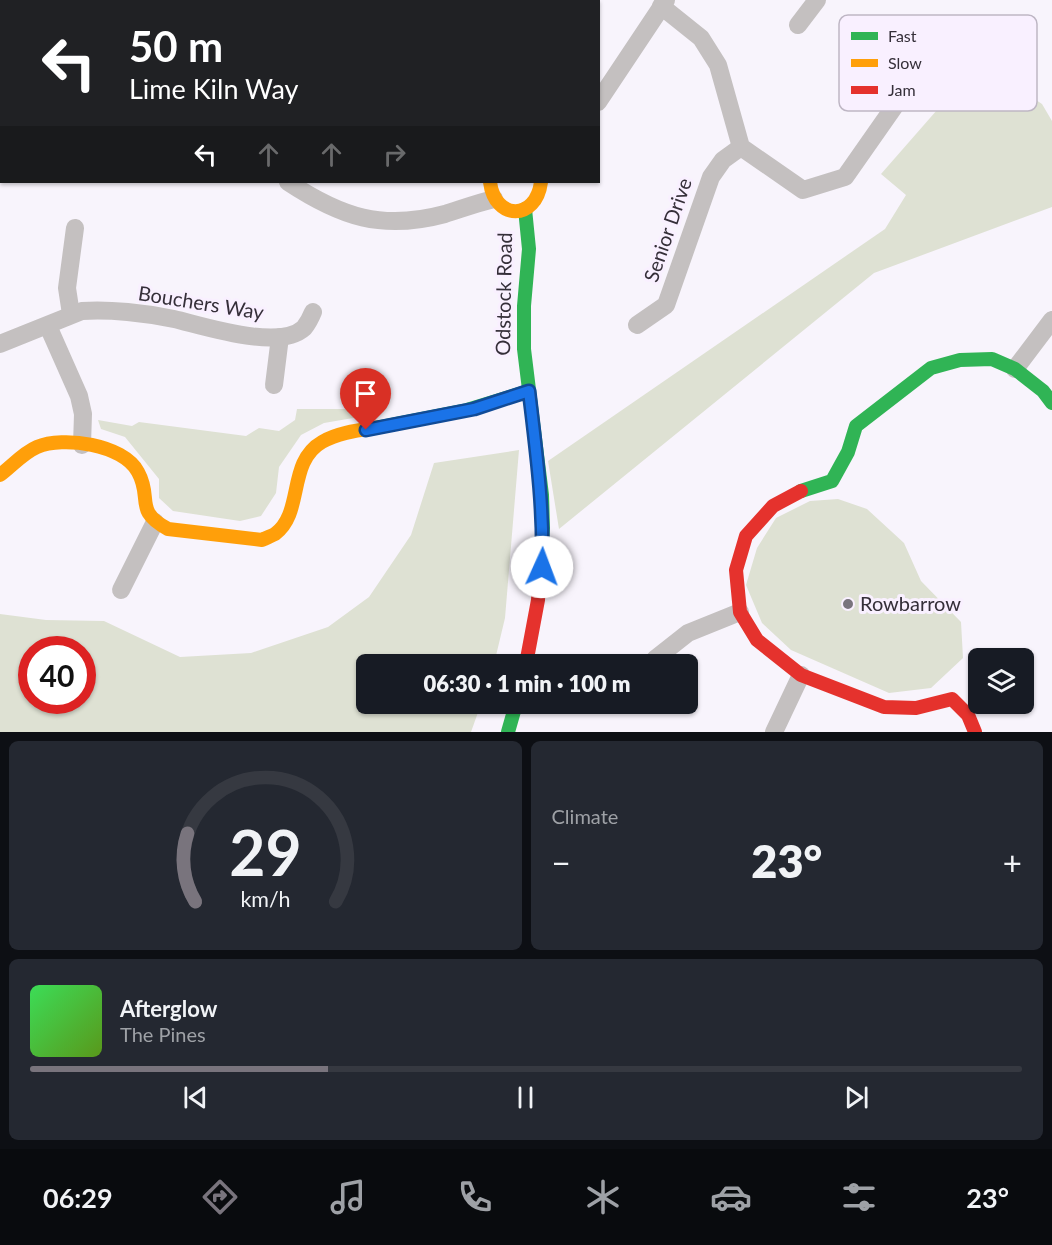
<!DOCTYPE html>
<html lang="en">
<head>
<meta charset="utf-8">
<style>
	body { margin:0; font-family:Lato,sans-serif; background:#242831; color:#f1f3f6; height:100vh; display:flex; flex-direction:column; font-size:22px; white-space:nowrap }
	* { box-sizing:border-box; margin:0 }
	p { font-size:20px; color:#9ea1a6 }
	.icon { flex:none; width:33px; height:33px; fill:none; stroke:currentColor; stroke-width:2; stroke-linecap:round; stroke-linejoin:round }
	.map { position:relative; height:732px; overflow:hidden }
	.details { display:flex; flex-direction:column; gap:9px; padding:9px; background:#0d0f14; flex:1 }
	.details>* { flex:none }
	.banner { position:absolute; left:0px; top:0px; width:600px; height:183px; box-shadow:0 2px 4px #0004; background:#202124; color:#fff; overflow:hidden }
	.fabs { position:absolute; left:968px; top:648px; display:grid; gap:12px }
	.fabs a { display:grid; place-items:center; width:66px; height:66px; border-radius:9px; background:#171b24; box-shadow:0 2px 4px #0004; font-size:30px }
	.speed { position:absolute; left:18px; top:636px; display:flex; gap:12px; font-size:30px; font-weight:700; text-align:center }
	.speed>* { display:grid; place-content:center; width:78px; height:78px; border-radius:50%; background:#171b24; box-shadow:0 2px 4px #0004; line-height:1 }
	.speed .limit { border:9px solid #d22; background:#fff; color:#111 }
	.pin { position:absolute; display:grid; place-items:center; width:51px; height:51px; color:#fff; margin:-62px -26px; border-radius:50% 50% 50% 0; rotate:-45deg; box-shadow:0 0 6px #0007 }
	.pin .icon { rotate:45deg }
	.me { position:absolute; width:66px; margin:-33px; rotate:2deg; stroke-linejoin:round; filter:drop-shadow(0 0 4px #0008) }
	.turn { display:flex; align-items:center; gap:21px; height:126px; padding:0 30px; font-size:27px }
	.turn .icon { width:78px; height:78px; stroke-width:2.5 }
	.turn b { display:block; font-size:42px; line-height:51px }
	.lanes { display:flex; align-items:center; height:57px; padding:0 30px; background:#0003; justify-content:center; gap:30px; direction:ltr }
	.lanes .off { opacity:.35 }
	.big { font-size:45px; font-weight:800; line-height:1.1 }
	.details .card { flex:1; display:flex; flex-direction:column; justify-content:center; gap:9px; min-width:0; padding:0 21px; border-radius:9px; background:#242831 }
	.details .dial { align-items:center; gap:0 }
	.dial svg { height:156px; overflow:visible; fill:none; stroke:#363941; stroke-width:7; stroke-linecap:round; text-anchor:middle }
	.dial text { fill:#f1f3f6; stroke:none }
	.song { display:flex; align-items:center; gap:18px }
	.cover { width:72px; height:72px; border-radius:9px; background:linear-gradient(135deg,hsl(130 70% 55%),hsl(90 70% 35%)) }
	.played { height:6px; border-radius:3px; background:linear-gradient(90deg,#79747d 30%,#363941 30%) }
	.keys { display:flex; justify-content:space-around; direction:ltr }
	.heat { display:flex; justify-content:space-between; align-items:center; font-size:33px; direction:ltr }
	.details .tiles { flex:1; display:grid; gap:9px; grid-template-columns:1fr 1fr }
	.card:last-child { grid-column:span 2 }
	.trip { position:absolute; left:356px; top:654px; width:342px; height:60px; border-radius:9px; background:#171b24; box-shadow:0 2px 4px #0004; font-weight:800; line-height:60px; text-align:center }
	.tab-bar { display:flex; height:96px; justify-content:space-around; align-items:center; background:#090b0e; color:#9ea1a6 }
	.tab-bar .icon { width:42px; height:42px }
	.tab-bar .selected { color:#79747d }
	.tab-bar b { font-size:27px; color:#f1f3f6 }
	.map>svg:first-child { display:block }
</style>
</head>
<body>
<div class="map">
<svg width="1052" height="732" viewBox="0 0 1052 732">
	<rect width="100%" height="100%" fill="#f8f4fc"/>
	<g fill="#dee1d3" fill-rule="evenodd">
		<path d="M 979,62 L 1042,104 L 1052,121 L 1052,207 L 874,273 L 559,529 L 548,461 L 885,229 L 906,195 L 881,174 Z"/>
		<path d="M 297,409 L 362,409 L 365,416 L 324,423 L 301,435 L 279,467 L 276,493 L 261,516 L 240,521 L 173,511 L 159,498 L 159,479 L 125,437 L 101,429 L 98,420 L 132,426 L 139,422 L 246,436 L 259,428 L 279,431 L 295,420 Z"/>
		<path d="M 519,450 L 505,618 L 494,664 L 366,664 L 366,704 L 481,704 L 471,732 L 0,732 L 0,614 L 46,620 L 104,621 L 180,657 L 251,653 L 328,627 L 369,597 L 411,535 L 434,463 ZM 32,650 L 82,650 L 82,700 L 32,700 Z"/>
		<path d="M 838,499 L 867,509 L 904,543 L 921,581 L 961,622 L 963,658 L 931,688 L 889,693 L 791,650 L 762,623 L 746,585 L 757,548 L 776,518 L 810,501 Z"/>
	</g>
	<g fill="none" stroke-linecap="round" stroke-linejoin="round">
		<g stroke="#c4c0c0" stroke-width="18">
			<path d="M 165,0 L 166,2"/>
			<path d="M 15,2 L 16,0"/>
			<path d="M 661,6 L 701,38 L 718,65 L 741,147 L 803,190 L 845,177 L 901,97"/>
			<path d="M 0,18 L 2,17"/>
			<path d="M 798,25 L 817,0"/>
			<path d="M 598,102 L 666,0"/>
			<path d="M 288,182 C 341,217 382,231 445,214 C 461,209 477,203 494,199"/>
			<path d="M 71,314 L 67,288 L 75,228"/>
			<path d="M 637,325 L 666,305 L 711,177 L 723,160 L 741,147"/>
			<path d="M 48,326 L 79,396 L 83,414 L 82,445"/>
			<path d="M 0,344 L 82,311 C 109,309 146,313 174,319 C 204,326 279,351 304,328 C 308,323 311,317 313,312"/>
			<path d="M 1015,369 L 1052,320"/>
			<path d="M 274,385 L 280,337"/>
			<path d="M 121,590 L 155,522"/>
			<path d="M 655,659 L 688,633 L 740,612"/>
			<path d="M 774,732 L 801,675"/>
		</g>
		<g stroke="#30b455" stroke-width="14">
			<path d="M 525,209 L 529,249 L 524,306 L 524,349 L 542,495 L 543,528 L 539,583"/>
			<path d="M 380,427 L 467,410 L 529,391"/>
			<path d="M 801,491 L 832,481 L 848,452 L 856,426 L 931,368 L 960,360 L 992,359 L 1015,369 L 1043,391 L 1052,403"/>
			<path d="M 508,732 L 516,704"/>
		</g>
		<g stroke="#ff9f0a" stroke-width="14">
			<path d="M 441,0 L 441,2"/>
			<path d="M 490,182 C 495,221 536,221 541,182"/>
			<path d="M 0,475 C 12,466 23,453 37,447 C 63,436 123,444 138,472 C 153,499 133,510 168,529 L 262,540 C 266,538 271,536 275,534 C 304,513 287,462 322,442 C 339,432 361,430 380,427"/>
		</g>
		<g stroke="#e5322d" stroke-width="14">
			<path d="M 801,491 L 773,506 L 746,536 L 736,570 L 740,612 L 757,640 L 801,675 L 884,707 L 916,708 L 952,699 L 968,715 L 975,732"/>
			<path d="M 526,664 L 538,600 L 539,583"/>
		</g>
	</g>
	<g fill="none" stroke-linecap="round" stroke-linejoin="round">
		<defs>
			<path id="route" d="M 366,430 L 474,409 L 529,391 C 536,450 544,508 542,567"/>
		</defs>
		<use href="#route" stroke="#114b97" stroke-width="15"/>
		<use href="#route" stroke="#1a73e8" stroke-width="10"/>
	</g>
	<circle fill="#79747d" stroke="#f9f0ff" stroke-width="2" cx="848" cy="604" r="6"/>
	<g text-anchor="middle" stroke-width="6" stroke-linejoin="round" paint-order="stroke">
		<g font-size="20" fill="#352f39" stroke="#f9f0ff">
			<text transform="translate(668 230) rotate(-71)" y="7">Senior Drive</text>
			<text transform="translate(504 294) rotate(-89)" y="7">Odstock Road</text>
			<text transform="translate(201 303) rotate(9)" y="7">Bouchers Way</text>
		</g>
		<g font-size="20" fill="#352f39" stroke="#f9f0ff" text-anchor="start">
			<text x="860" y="611">Rowbarrow</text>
		</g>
	</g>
	<rect x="839" y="15" width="198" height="96" rx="9" fill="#f9f0ff" stroke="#beb6c4" stroke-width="1.5"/>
	<rect x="851" y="32" width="27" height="8" fill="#30b455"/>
	<rect x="851" y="59" width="27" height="8" fill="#ff9f0a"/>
	<rect x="851" y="86" width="27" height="8" fill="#e5322d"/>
	<g font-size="16" fill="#352f39">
		<text x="888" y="42">Fast</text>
		<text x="888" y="69">Slow</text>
		<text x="888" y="96">Jam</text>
	</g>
</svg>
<div class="fabs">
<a><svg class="icon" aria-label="layers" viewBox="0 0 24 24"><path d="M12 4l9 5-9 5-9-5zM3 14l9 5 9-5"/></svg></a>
</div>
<div class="speed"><div class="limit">40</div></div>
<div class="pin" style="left:366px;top:430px;background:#d93025"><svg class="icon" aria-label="arrive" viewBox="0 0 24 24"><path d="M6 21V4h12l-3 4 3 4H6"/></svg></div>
<svg class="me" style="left:542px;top:567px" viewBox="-20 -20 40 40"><circle r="19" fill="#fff"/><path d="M0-13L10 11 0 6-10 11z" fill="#1a73e8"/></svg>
<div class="trip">06:30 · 1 min · 100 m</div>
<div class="banner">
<div class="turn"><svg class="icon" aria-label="left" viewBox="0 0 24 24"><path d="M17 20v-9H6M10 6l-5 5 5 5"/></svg><div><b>50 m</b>Lime Kiln Way</div></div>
<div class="lanes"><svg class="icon" aria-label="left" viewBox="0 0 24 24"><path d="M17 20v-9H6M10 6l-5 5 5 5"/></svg><svg class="icon off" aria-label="ahead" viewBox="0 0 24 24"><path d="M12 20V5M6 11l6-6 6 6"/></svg><svg class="icon off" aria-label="ahead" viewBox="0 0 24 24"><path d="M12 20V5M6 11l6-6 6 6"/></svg><svg class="icon off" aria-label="right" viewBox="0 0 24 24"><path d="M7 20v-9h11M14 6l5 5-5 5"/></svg></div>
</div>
</div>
<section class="details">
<div class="tiles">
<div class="card dial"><svg viewBox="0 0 100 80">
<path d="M14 69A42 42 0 1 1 86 69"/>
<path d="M14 69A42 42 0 0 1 10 34" stroke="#79747d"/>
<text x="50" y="56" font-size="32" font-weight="700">29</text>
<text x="50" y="72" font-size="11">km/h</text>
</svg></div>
<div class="card"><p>Climate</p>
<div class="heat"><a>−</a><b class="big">23°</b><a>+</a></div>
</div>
<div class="card">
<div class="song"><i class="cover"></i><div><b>Afterglow</b><p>The Pines</p></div></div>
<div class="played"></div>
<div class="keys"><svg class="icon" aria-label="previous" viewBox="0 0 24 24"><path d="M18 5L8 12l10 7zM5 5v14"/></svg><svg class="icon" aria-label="pause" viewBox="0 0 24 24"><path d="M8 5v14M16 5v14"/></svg><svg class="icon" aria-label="next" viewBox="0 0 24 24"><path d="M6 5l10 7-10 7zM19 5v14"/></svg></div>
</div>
</div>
</section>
<nav class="tab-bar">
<b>06:29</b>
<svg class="icon selected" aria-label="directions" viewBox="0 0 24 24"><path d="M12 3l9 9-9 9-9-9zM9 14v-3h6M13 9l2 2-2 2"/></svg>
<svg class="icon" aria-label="music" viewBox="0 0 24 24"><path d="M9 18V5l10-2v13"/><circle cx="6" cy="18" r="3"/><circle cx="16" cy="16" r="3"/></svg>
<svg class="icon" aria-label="phone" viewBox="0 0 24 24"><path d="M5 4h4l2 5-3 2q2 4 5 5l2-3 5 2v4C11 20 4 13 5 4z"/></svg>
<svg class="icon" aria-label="climate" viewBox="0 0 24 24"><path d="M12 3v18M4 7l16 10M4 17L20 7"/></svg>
<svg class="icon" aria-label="car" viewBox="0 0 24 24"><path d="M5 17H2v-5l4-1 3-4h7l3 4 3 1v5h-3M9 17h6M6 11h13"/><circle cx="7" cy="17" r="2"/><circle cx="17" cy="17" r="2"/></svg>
<svg class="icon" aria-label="filters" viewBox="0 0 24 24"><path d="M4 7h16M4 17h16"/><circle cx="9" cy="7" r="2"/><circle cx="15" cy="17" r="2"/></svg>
<b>23°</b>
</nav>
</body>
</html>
